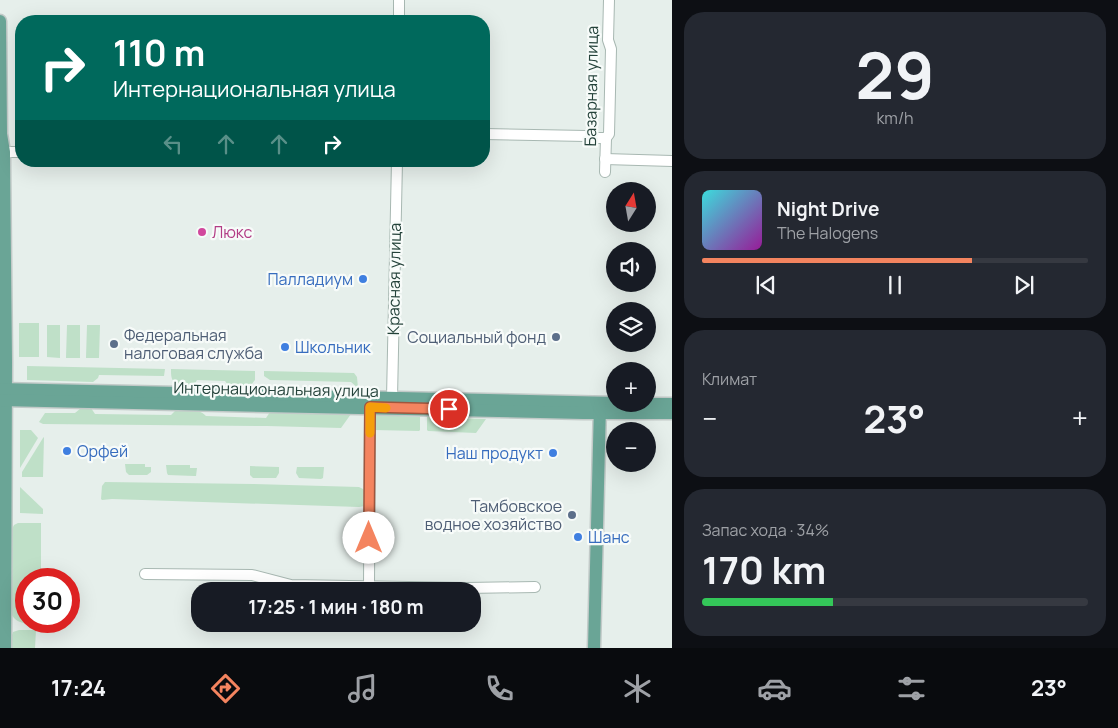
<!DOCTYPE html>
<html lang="ru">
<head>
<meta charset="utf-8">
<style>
	body { margin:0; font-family:Manrope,sans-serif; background:#242831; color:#f1f3f6; height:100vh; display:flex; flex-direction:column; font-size:19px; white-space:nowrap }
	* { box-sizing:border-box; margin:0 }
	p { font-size:16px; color:#9ea1a6 }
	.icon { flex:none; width:28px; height:28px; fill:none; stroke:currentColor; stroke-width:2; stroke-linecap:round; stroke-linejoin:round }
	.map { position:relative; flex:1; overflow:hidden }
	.details { display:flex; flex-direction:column; gap:12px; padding:12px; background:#0d0f14; width:446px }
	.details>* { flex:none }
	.guide { position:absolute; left:15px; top:15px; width:475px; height:152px; border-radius:20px; box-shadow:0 5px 20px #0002; background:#00695c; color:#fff; overflow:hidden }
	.needle { width:32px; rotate:11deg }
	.buttons { position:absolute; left:606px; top:182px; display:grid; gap:10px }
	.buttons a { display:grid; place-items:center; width:50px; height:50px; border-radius:50%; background:#171b24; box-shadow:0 5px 20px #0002; font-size:25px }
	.speed { position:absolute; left:15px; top:568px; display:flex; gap:10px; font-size:25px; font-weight:700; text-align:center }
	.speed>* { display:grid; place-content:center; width:65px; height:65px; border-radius:50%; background:#171b24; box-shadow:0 5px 20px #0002; line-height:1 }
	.speed .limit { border:8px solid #d22; background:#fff; color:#111 }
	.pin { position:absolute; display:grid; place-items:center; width:42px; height:42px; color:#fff; margin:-21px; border:2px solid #fff; border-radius:50%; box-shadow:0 1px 5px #0007 }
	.me { position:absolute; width:55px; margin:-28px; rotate:0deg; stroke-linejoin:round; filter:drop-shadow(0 0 4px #0008) }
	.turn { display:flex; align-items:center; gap:18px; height:105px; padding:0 15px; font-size:22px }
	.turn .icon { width:65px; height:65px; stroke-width:2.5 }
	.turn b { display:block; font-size:35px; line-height:42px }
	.lanes { display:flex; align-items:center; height:48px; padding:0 15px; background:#0003; justify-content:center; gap:25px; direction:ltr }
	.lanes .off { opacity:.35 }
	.big { font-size:38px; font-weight:700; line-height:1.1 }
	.details .tile { flex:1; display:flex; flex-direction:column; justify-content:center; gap:8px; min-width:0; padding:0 18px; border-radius:20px; background:#242831 }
	.details .dial { align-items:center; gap:0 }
	.dial b { font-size:65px; line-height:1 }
	.song { display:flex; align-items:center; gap:15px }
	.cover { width:60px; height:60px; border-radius:8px; background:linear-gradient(135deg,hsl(180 70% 55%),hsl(300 70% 35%)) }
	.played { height:5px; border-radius:2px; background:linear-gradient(90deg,#f4845f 70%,#363941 70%) }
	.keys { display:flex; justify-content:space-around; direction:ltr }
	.heat { display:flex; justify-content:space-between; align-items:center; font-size:28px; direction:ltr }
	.charge { height:8px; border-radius:4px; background:linear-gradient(90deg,#34c759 34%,#363941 0) }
	.trip { position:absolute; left:191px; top:582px; width:290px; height:50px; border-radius:20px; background:#171b24; box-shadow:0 5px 20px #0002; font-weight:700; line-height:50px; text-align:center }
	.tab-bar { display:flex; height:80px; justify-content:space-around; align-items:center; background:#090b0e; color:#9ea1a6 }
	.tab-bar .icon { width:35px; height:35px }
	.tab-bar .selected { color:#f4845f }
	.tab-bar b { font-size:22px; color:#f1f3f6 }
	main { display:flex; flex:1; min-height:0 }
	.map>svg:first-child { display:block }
</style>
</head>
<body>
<main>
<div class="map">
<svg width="672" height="648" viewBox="0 0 672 648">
	<rect width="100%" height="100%" fill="#e6efeb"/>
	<g fill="#bfe0c8">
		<rect x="19" y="323" width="20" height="34"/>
		<path d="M 47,325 L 60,325 L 60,358 L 47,357 Z"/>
		<path d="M 67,325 L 80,325 L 80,358 L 66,358 Z"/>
		<path d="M 87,325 L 100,325 L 99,358 L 86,358 Z"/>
		<path d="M 27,366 L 165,369 L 164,376 L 162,376 L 99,375 L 98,378 L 93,382 L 27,380 Z"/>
		<path d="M 171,369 L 255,371 L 255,380 L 251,385 L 228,385 L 225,381 L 197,380 L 194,385 L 177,384 C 171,381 171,376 171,369 Z"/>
		<path d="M 264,371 L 354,373 L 357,377 L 358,388 L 351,382 L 270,380 L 264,376 Z"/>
		<path d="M 81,408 L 91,408 L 95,414 L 171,415 L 176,410 C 186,410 199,408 206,416 L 266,418 L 270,412 L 351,414 L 341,428 L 267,426 L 43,424 L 39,422 L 45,413 L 75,413 Z"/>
		<path d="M 375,415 L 420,417 L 420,430 L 419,431 L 374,430 Z"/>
		<path d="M 427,417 L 485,419 L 486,419 L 476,433 L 428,431 L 427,430 Z"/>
		<path d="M 20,430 L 31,430 L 38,438 L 20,468 Z"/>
		<path d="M 44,437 L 43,477 L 22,477 L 22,472 L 43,438 Z"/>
		<path d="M 125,464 L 145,464 L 145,467 L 151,467 L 151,472 L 147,475 L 129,475 L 126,472 Z"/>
		<path d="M 166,465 L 190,465 L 190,468 L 197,468 L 196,476 L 194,476 L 168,475 L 167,473 Z"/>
		<path d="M 250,466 L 279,467 L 279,473 L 276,478 L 253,478 L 250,475 Z"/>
		<path d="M 297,467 L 324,467 L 323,478 L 321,479 L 299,478 L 296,473 Z"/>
		<path d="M 105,482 L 253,484 L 359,487 L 363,489 L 365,492 L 365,506 L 359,507 L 112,499 L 102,500 L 101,499 L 102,486 Z"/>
		<path d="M 20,487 L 43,509 L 43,514 L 20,513 Z"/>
		<path d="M 18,523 L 41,523 L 41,579 L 26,579 L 26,621 L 40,621 L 40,623 C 30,623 18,626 12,615 L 12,529 L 14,525 Z"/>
		<path d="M 19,630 L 36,630 L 35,648 L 12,648 L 12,635 L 13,632 Z"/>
	</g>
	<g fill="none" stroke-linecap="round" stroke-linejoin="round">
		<defs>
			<g id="minor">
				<path d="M 399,21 L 399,0"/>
				<path d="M 484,134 L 586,136 L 596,138 L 606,138"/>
				<path d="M 0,152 L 21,152"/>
				<path d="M 605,159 L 672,161"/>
				<path d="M 605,172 L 606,138 L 609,134 L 611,49 L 608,40 L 609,0"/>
				<path d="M 392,398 L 397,161"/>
				<path d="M 145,574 L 252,575 L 291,585 L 467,588 L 535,587"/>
				<path d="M 369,587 L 370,407"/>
			</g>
			<g id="major">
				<path d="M 0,21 L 1,134 L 4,152 L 4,163 L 6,362 L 5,648"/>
				<path d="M 0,389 L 615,403"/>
				<path d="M 0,400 L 583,413 L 672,413"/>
				<path d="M 648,404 L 672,404"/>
				<path d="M 594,648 L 600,405"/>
			</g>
		</defs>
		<use href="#minor" stroke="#a8b8b2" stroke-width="12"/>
		<use href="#major" stroke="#c2cac8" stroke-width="15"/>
		<use href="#minor" stroke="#fff" stroke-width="10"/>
		<use href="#major" stroke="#6aa596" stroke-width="12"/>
	</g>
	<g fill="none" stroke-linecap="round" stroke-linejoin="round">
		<defs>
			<path id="route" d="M 369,538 L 370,407 L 449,409"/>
		</defs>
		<use href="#route" stroke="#9f563e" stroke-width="12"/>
		<use href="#route" stroke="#f4845f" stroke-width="9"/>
		<path stroke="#f59e0b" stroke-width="9" d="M 370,433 L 370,407 L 386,408"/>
	</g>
	<circle fill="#d1479c" stroke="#f7fbf9" stroke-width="2" cx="202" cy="232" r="5"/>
	<g fill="#3f7fe0" stroke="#f7fbf9" stroke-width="2">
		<circle cx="363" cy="279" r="5"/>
		<circle cx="285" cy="347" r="5"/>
		<circle cx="67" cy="451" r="5"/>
		<circle cx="553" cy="453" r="5"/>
		<circle cx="578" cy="537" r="5"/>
	</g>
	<g fill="#5c6f8a" stroke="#f7fbf9" stroke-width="2">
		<circle cx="556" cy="337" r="5"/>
		<circle cx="114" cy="344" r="5"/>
		<circle cx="572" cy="515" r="5"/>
	</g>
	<g text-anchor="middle" stroke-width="4.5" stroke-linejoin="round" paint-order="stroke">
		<g font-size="16" fill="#24423a" stroke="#f7fbf9">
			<text transform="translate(591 86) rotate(-89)" y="6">Базарная улица</text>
			<text transform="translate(394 279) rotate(-89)" y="6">Красная улица</text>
			<text transform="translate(276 389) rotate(1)" y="6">Интернациональная улица</text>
		</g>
		<g font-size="16" fill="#b23c85" stroke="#f7fbf9" text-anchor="start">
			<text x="212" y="238">Люкс</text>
		</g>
		<g font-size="16" fill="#366cbe" stroke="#f7fbf9" text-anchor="start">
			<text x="353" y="285" text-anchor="end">Палладиум</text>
			<text x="295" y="353">Школьник</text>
			<text x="77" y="457">Орфей</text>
			<text x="543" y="459" text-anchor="end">Наш продукт</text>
			<text x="588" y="543">Шанс</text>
		</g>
		<g font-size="16" fill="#4e5e75" stroke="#f7fbf9" text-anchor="end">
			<text x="124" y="341" text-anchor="start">Федеральная<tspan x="124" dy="18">налоговая служба</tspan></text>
			<text x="546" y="343">Социальный фонд</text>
			<text x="562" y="512">Тамбовское<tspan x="562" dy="18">водное хозяйство</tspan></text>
		</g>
	</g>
</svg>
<div class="buttons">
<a><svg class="needle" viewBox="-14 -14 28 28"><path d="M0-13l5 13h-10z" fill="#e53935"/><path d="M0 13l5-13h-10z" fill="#9ea1a6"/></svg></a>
<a><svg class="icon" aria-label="sound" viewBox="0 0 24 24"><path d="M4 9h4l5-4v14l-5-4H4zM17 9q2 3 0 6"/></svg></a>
<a><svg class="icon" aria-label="layers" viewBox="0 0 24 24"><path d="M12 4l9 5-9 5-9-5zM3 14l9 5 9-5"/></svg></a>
<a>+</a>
<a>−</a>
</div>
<div class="speed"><div class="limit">30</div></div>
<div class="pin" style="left:449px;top:409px;background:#d93025"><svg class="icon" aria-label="arrive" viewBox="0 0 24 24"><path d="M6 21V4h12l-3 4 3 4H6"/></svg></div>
<svg class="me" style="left:369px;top:538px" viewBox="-20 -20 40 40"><circle r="19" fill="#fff"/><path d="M0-13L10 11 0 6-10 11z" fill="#f4845f"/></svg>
<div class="trip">17:25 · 1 мин · 180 m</div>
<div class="guide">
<div class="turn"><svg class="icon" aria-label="right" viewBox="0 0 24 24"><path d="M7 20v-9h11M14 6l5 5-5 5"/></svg><div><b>110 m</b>Интернациональная улица</div></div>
<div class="lanes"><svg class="icon off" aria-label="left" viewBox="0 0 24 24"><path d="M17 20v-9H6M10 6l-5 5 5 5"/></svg><svg class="icon off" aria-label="ahead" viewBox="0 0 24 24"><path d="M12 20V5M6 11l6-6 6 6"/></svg><svg class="icon off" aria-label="ahead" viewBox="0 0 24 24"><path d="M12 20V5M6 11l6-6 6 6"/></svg><svg class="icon" aria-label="right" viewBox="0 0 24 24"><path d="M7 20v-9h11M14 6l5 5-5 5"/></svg></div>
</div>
</div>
<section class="details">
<div class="tile dial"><b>29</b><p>km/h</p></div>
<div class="tile">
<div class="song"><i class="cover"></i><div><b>Night Drive</b><p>The Halogens</p></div></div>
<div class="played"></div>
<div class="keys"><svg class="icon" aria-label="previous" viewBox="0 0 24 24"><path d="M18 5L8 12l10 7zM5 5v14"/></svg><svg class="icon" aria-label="pause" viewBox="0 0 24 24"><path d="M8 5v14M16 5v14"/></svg><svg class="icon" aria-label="next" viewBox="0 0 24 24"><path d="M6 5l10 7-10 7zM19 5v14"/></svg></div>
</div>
<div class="tile"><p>Климат</p>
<div class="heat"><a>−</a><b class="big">23°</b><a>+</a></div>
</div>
<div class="tile"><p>Запас хода · 34%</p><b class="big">170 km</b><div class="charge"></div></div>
</section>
</main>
<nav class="tab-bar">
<b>17:24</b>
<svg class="icon selected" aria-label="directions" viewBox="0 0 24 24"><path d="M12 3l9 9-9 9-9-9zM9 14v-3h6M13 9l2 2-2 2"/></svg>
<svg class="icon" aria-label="music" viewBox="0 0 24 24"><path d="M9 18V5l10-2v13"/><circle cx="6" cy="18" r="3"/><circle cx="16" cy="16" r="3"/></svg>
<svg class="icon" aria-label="phone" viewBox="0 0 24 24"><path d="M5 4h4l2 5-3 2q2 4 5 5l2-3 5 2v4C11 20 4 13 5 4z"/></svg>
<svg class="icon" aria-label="climate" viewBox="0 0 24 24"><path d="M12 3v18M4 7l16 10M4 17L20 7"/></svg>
<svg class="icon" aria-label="car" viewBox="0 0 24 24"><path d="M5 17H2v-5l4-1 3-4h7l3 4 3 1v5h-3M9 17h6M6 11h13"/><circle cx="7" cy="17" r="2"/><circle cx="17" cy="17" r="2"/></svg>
<svg class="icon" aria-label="filters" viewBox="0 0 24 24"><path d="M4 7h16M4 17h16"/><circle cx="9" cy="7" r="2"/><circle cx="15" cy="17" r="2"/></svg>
<b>23°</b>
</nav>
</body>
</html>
